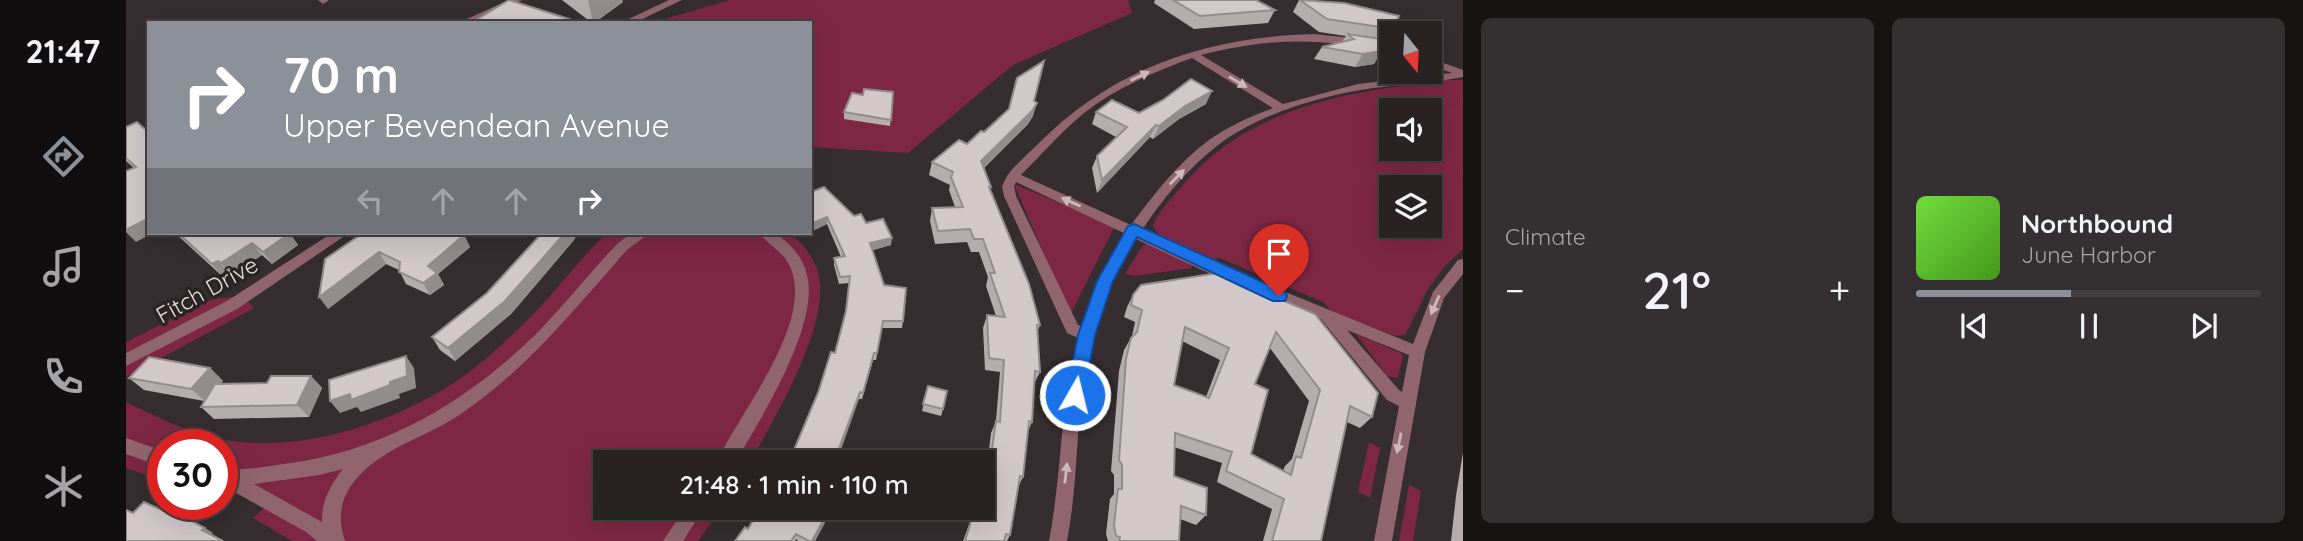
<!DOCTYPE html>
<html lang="en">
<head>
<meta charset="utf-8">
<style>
	body { margin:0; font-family:Quicksand,sans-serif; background:#342f30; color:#f1f3f6; height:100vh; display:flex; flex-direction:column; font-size:26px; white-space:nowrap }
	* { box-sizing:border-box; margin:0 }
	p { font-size:23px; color:#a5a4a6 }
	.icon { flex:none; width:38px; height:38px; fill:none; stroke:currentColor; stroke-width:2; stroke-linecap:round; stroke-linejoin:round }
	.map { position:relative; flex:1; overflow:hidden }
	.details { display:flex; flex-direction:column; gap:18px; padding:18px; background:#161313; width:840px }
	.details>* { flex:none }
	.banner { position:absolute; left:21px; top:21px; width:665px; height:214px; border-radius:0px; box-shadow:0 7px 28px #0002,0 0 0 2px #443f41; background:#8c9099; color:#fff; overflow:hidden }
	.needle { width:46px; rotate:162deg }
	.fabs { position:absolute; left:1253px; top:21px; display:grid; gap:14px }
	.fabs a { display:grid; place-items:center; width:63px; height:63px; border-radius:0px; background:#282223; box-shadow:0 7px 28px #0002,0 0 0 2px #443f41; font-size:35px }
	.speed { position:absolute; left:21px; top:429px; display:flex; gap:14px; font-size:35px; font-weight:700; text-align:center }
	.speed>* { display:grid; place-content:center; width:91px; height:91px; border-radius:50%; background:#282223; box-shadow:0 7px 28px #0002,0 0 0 2px #443f41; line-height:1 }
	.speed .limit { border:10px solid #d22; background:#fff; color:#111 }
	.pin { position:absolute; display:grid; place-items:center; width:60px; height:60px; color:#fff; margin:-72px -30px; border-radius:50% 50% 50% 0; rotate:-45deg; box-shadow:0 0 7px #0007 }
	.pin .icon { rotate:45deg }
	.me { position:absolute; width:77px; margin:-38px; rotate:8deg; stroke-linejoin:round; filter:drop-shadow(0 0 5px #0008) }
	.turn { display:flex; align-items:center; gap:24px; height:147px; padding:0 21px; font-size:32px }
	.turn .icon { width:91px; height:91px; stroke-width:2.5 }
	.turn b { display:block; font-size:49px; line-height:60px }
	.lanes { display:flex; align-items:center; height:66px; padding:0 21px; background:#0003; justify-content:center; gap:35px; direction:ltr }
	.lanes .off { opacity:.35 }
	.big { font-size:52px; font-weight:600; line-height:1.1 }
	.details .card { flex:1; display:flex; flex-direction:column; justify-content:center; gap:10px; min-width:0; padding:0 24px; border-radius:10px; background:#342f30 }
	.song { display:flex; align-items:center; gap:21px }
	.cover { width:84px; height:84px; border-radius:10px; background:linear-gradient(135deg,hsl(100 70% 55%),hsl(100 70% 35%)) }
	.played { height:7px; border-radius:4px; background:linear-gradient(90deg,#8c9099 45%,#443f41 45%) }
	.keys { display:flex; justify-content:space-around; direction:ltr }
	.heat { display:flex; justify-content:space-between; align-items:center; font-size:38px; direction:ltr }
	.details .tiles { flex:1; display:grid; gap:18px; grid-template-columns:repeat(2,1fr) }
	.trip { position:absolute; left:467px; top:450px; width:402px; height:70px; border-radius:0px; background:#282223; box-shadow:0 7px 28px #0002,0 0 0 2px #443f41; font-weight:600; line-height:70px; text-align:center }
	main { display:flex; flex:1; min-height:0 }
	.menu { display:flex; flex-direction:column; width:126px; justify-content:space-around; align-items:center; background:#100e0e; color:#a5a4a6 }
	.menu .icon { width:49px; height:49px }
	.menu .selected { color:#8c9099 }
	.menu b { font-size:32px; color:#f1f3f6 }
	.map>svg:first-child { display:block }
</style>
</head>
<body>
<main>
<nav class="menu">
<b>21:47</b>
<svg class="icon selected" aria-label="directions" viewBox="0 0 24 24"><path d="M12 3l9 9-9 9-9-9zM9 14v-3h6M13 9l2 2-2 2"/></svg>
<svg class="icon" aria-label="music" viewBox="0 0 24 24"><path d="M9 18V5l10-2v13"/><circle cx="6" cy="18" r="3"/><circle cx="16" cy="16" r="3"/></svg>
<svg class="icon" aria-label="phone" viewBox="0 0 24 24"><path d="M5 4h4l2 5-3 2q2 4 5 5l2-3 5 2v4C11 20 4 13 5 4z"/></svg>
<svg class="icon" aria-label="climate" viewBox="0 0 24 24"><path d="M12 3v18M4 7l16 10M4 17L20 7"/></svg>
</nav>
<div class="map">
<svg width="1337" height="541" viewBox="0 0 1337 541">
	<rect width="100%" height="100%" fill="#352d2f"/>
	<g fill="#7e2745" fill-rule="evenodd">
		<path d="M 604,0 L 1002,0 L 1006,13 L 887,65 L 782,153 L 684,147 L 684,23 L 525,23 Z"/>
		<path d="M 1320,80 L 1337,80 L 1337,249 L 1318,267 L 1302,289 L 1279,335 L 1270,336 L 1206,312 L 1197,302 L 1091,257 L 1089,262 C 1070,254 1034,245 1027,225 C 1033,210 1046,198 1056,186 C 1121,107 1224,91 1320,80 ZM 1265,110 L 1304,110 L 1304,149 L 1265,149 ZM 1265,187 L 1304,187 L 1304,226 L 1265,226 Z"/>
		<path d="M 888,184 L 989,226 L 944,315 Z"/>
		<path d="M 481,233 L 663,233 C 677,243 690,259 693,277 C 703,327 649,418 624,462 L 480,462 L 480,508 L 596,508 L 572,541 L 166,541 L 127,518 L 138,508 L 100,478 L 96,486 L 96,444 L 37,444 L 37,481 L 0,468 L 0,402 C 29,416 62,433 94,439 C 182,457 298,414 363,356 C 384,337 405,318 424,296 C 443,275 460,252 481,233 Z"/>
		<path d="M 1024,243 L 1065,262 L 1066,268 L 1009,276 L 999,274 L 1017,245 Z"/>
		<path d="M 117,296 L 128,308 L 0,377 L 0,342 L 87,299 Z"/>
		<path d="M 1230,334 L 1275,353 L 1277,356 L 1272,378 L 1261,376 Z"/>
		<path d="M 1243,442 L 1254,448 L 1244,498 L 1232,492 Z"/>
		<path d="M 1283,485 L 1295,491 L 1287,541 L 1273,541 Z"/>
	</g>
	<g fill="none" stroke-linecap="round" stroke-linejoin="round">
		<g fill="#916570" fill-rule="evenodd">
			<path d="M 192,0 L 202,0 L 202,1 L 197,4 Z"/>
			<path d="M 383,0 L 396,0 L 346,23 L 332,23 Z"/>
			<path d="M 543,0 L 556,0 L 508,23 L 494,23 Z"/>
			<path d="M 1188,34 L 1227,38 L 1265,46 L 1265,52 C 1192,38 1148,37 1075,55 L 1157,104 L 1232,84 L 1326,73 L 1304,65 L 1304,58 L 1337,70 L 1337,77 C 1303,84 1269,84 1235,90 C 1190,97 1127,117 1091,146 C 1062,168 1036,200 1016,230 L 1086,262 L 1287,344 L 1307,292 L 1332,260 L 1337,259 L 1337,274 L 1318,298 L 1299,352 L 1266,541 L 1248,541 L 1273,406 L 1261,400 L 1195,319 L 1076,270 L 1010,239 C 983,283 964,333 957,385 C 950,437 951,489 941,541 L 923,541 C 936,474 934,405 952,338 L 941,333 L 878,196 L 876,186 L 881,176 C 889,165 901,155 911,145 C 987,68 1080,37 1188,34 ZM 1066,58 L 1147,108 C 1126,116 1102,126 1083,140 C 1053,162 1027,195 1005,225 L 895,175 C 916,154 935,132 958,113 C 990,88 1028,72 1066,58 ZM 890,182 L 1000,234 L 971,285 L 955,326 L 952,325 L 890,196 L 888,186 ZM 1221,330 L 1283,355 L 1276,392 L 1273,390 Z"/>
			<path d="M 206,233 L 223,233 L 111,309 L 0,366 L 0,353 L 101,301 Z"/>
			<path d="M 506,233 L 522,233 C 516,240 508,244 501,250 C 496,255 492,260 487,266 C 441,318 397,371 339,411 C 305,436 259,446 232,477 C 214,497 211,517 219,541 L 191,541 L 180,532 L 96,485 L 96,469 C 119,471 142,466 165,463 C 263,449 345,399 414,330 C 441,302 465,271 492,243 ZM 217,469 C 205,484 195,502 196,522 L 128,484 L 193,475 Z"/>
			<path d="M 633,233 L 649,233 C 664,243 677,257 681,275 C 694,324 635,419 609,462 L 591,462 C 613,413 687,325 665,269 C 659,252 643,246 633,233 Z"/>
			<path d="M 0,438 L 37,451 L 37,467 L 0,454 Z"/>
			<path d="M 559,508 L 578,508 L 557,541 L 537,541 Z"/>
		</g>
	</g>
	<g fill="#b5acae" fill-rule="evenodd">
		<path d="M 436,0 L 496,0 L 497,2 L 468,23 L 466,23 Z"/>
		<path d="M 1029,0 L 1130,0 L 1149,10 L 1142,23 L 1068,29 L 1028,3 Z"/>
		<path d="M 1173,0 L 1267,29 L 1260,40 L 1256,51 L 1248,64 L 1229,67 L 1188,59 L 1196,47 L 1216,42 L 1220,36 L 1193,32 L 1167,12 Z"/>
		<path d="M 767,92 L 764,126 L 718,119 L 718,112 L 737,95 Z"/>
		<path d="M 908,101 L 907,116 L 902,124 L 858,168 L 865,187 L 864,192 L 914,325 L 912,330 L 914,372 L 908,384 L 906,422 L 902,431 L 897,477 L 893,485 L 884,535 L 881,541 L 837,541 L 849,508 L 858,508 L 858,469 L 862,458 L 865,433 L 870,421 L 874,372 L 859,370 L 857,328 L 861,315 L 870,316 L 860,286 L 862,277 L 853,252 L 845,252 L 841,242 L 809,244 L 804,221 L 806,208 L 829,207 L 823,190 L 824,185 L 803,175 L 806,162 L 841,144 Z"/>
		<path d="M 1080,104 L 1053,119 L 1027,139 L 1024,137 L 971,193 L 966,168 L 971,156 L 990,137 L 966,124 L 970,112 L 1013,113 Z"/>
		<path d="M 11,122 L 10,242 L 8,168 L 0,161 L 0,127 Z"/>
		<path d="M 684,190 L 740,223 L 765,245 L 746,250 L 758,285 L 777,321 L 776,328 L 756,328 L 750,360 L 747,360 L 736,399 L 733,399 L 668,450 L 709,353 L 720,311 L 723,283 L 713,284 L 708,265 L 708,258 L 715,257 L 701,224 L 684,231 Z"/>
		<path d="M 49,233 L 163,233 L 172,245 L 146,264 L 136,255 L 105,275 L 102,272 L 96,276 Z"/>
		<path d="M 237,233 L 338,235 L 344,247 L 312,274 L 318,285 L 304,295 L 280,284 L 273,270 L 260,264 L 202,309 Z"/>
		<path d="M 448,240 L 385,314 L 329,361 L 314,350 L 306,337 Z"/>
		<path d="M 1092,273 L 1246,417 L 1234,428 L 1221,422 L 1195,541 L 1137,541 L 1146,509 L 1091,482 L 1096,463 L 1048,447 L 1048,476 L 1080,515 L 1070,525 L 1054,519 L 1053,541 L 982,541 L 980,534 L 984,499 L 988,494 L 988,475 L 985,471 L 993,371 L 998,350 L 1006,336 L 1009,322 L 998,317 L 1001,307 L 1007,295 ZM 1056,341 L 1094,360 L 1080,397 L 1048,385 ZM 1144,348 L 1183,401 L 1166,459 L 1159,466 L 1157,471 L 1125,454 L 1129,384 Z"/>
		<path d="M 84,368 L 97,381 L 94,384 L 141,383 L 185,376 L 196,388 L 183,417 L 88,419 L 75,407 L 78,401 L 18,390 L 3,378 Z"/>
		<path d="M 802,386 L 817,409 L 815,416 L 796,411 Z"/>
		<path d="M 1337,452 L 1337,541 L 1325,541 L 1330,496 Z"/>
		<path d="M 705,508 L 704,513 L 689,541 L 672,541 L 670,539 L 669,541 L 609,541 L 622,529 Z"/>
		<path d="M 770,508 L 789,508 L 784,519 L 769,513 Z"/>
	</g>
	<g fill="#938c8d">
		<path d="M 462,0 L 496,0 L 497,2 L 467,23 Z"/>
		<path d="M 1256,51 L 1248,64 L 1229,67 L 1237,54 Z"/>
		<path d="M 1086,91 L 1080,104 L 1053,119 L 1027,139 L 1033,126 L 1059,106 Z"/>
		<path d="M 911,103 L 907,116 L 902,124 L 852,174 L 855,161 Z"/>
		<path d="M 1030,125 L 1024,137 L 971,193 L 976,180 Z"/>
		<path d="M 701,217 L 701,224 L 685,232 L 685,224 Z"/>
		<path d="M 23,218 L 23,233 L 27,233 L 10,242 L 0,232 L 0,230 Z"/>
		<path d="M 164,233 L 172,245 L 146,264 L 137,252 Z"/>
		<path d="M 439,233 L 452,233 L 448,240 L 385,314 L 329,361 L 322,348 Z"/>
		<path d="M 338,235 L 344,247 L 312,274 L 318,285 L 304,295 L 297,283 L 302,266 Z"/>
		<path d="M 766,238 L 765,245 L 744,251 L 744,243 Z"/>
		<path d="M 126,243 L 136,255 L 105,275 L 95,263 Z"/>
		<path d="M 253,252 L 260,264 L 202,309 L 193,297 Z"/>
		<path d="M 92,261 L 102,272 L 96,276 L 86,264 Z"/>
		<path d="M 748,353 L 747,360 L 736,399 L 737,393 Z"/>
		<path d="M 280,356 L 288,368 L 290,388 L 273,394 L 274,398 L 235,412 L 231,407 L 214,413 L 204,401 L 264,382 Z"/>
		<path d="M 84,368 L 97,381 L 79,401 L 65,389 Z"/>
		<path d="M 185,376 L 196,388 L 183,417 L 171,405 Z"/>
		<path d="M 734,392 L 733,399 L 711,461 L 710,462 L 708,462 Z"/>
		<path d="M 705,508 L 704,513 L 689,541 L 686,541 Z"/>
		<path d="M 79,528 L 87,533 L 84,536 L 76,530 Z"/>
	</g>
	<g fill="#d2c8ca" stroke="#938c8d" stroke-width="2" fill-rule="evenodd">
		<path d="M 383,0 L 443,19 L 438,23 L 345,23 Z"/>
		<path d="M 1047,0 L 1130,0 L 1149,10 L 1074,16 Z"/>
		<path d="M 1174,0 L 1218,3 L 1273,16 L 1267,29 L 1201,19 Z"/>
		<path d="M 1221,34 L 1262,40 L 1256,51 L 1237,54 L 1196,47 L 1228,39 Z"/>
		<path d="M 918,61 L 908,101 L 911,103 L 906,111 L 855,161 L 865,187 L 863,187 L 903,284 L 914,325 L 911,325 L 914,372 L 909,371 L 906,422 L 903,421 L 897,477 L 894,476 L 884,535 L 880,534 L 878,541 L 839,541 L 849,508 L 858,508 L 858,481 L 863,456 L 865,456 L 870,421 L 874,422 L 878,360 L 863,358 L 861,315 L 879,317 L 864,273 L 869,273 L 857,239 L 848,239 L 844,229 L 812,231 L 806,208 L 837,207 L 825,177 L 827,172 L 806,162 L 833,140 L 841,144 L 855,131 L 858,132 L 883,109 L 891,78 Z"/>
		<path d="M 1065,79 L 1086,91 L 1059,106 L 1033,126 L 1030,125 L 976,180 L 971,156 L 1001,127 L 970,112 L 986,100 L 1013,113 L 1037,100 Z"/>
		<path d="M 738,89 L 767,92 L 765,120 L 718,112 L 726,93 L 737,95 Z"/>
		<path d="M 11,122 L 21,131 L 23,130 L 23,218 L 0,230 L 0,171 L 10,167 L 0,158 L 0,127 Z"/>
		<path d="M 698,187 L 728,216 L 735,214 L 740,223 L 757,219 L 766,238 L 744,243 L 758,285 L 780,288 L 777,321 L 757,321 L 751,353 L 748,353 L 737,393 L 734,392 L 708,462 L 661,462 L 668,450 L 692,393 L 705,352 L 709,353 L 720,311 L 724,276 L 714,277 L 708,258 L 719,256 L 701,217 L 684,224 L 684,190 L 688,191 Z"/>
		<path d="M 52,233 L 164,233 L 137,252 L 126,243 L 95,263 L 92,261 L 86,264 Z"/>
		<path d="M 237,233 L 332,233 L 338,235 L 302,266 L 311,273 L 297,283 L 273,272 L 274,262 L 253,252 L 193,297 L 199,259 Z"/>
		<path d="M 416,233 L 439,233 L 379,301 L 322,348 L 306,337 L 361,293 Z"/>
		<path d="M 1092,273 L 1189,314 L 1252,393 L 1246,417 L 1224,406 L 1195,541 L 1146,541 L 1158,499 L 1100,471 L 1106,452 L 1049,433 L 1048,476 L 1081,488 L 1080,515 L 1055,506 L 1053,541 L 993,541 L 994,537 L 990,536 L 988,525 L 992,489 L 996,489 L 996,465 L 993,460 L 1000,359 L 1005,338 L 1011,332 L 1016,310 L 1005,305 L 1007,295 L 1015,285 ZM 1059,327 L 1103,348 L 1083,398 L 1048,385 ZM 1150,332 L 1194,390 L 1175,458 L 1170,456 L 1165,475 L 1125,454 L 1142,390 L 1129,384 Z"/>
		<path d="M 280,356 L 281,376 L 264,382 L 264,385 L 225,400 L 224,394 L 204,401 L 203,380 Z"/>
		<path d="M 23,357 L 84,368 L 65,389 L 3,378 Z"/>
		<path d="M 145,376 L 185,376 L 171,405 L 75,407 L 89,384 L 141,383 Z"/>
		<path d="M 802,386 L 821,391 L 817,409 L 797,404 Z"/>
		<path d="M 788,458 L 797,462 L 786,462 Z"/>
		<path d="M 18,502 L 58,520 L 60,518 L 79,528 L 76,530 L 97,541 L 0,541 L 0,510 L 7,513 Z"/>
		<path d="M 634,508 L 704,508 L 686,541 L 683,541 L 670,534 L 665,541 L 609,541 L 619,527 L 622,529 Z"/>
		<path d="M 770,508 L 788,508 L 786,513 Z"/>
	</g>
	<defs><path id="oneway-solid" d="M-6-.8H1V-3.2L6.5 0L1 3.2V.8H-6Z" transform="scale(1.75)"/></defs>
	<g fill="#cababe">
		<use href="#oneway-solid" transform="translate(1014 76) rotate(-25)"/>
		<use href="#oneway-solid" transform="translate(1112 82) rotate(31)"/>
		<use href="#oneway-solid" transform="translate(1051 177) rotate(-46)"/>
		<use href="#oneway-solid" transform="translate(945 202) rotate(-156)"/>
		<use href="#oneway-solid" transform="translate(1309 305) rotate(114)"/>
		<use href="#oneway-solid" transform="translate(1273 443) rotate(102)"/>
		<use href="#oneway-solid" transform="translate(940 473) rotate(-83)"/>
	</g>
	<path fill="#1a73e8" stroke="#114b97" stroke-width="2" d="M 1008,224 L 1159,292 L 1161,296 L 1159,301 L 1147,301 L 1011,237 L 987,281 L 969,335 L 958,395 L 956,400 L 949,403 L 943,400 L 940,395 L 952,335 L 971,281 L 1002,226 Z"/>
	<g text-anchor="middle" stroke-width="7" stroke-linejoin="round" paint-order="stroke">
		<g font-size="23" fill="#e3dedf" stroke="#2b2425">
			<text transform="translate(81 290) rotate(-29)" y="8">Fitch Drive</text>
		</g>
	</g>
</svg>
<div class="fabs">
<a><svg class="needle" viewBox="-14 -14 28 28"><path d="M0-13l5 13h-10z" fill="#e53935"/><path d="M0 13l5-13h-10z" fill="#a5a4a6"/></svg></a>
<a><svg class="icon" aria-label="sound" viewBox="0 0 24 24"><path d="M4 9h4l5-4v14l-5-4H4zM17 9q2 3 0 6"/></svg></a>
<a><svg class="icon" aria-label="layers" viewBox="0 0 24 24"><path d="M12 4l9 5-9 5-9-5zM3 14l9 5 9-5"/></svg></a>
</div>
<div class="speed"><div class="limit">30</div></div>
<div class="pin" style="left:1153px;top:296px;background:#d93025"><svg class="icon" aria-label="arrive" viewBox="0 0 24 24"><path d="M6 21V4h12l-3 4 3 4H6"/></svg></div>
<svg class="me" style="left:949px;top:395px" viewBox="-20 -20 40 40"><circle r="17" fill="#1a73e8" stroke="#fff" stroke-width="3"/><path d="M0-11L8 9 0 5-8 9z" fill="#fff"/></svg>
<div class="trip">21:48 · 1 min · 110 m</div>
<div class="banner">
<div class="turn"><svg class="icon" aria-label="right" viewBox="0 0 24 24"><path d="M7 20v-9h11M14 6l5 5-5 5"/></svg><div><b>70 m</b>Upper Bevendean Avenue</div></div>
<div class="lanes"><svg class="icon off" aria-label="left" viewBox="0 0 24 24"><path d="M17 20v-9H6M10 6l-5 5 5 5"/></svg><svg class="icon off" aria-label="ahead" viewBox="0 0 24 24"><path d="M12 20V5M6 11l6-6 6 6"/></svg><svg class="icon off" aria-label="ahead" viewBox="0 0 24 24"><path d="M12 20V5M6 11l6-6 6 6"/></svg><svg class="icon" aria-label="right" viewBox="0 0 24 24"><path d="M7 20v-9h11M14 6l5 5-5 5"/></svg></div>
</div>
</div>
<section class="details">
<div class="tiles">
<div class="card"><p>Climate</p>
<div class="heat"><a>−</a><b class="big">21°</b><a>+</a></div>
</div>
<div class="card">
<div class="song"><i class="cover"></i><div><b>Northbound</b><p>June Harbor</p></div></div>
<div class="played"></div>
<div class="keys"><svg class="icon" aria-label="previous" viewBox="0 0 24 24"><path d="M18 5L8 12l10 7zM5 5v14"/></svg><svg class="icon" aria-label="pause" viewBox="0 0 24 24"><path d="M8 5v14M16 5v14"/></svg><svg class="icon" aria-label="next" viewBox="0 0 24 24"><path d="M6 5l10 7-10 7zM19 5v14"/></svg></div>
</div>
</div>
</section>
</main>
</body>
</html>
